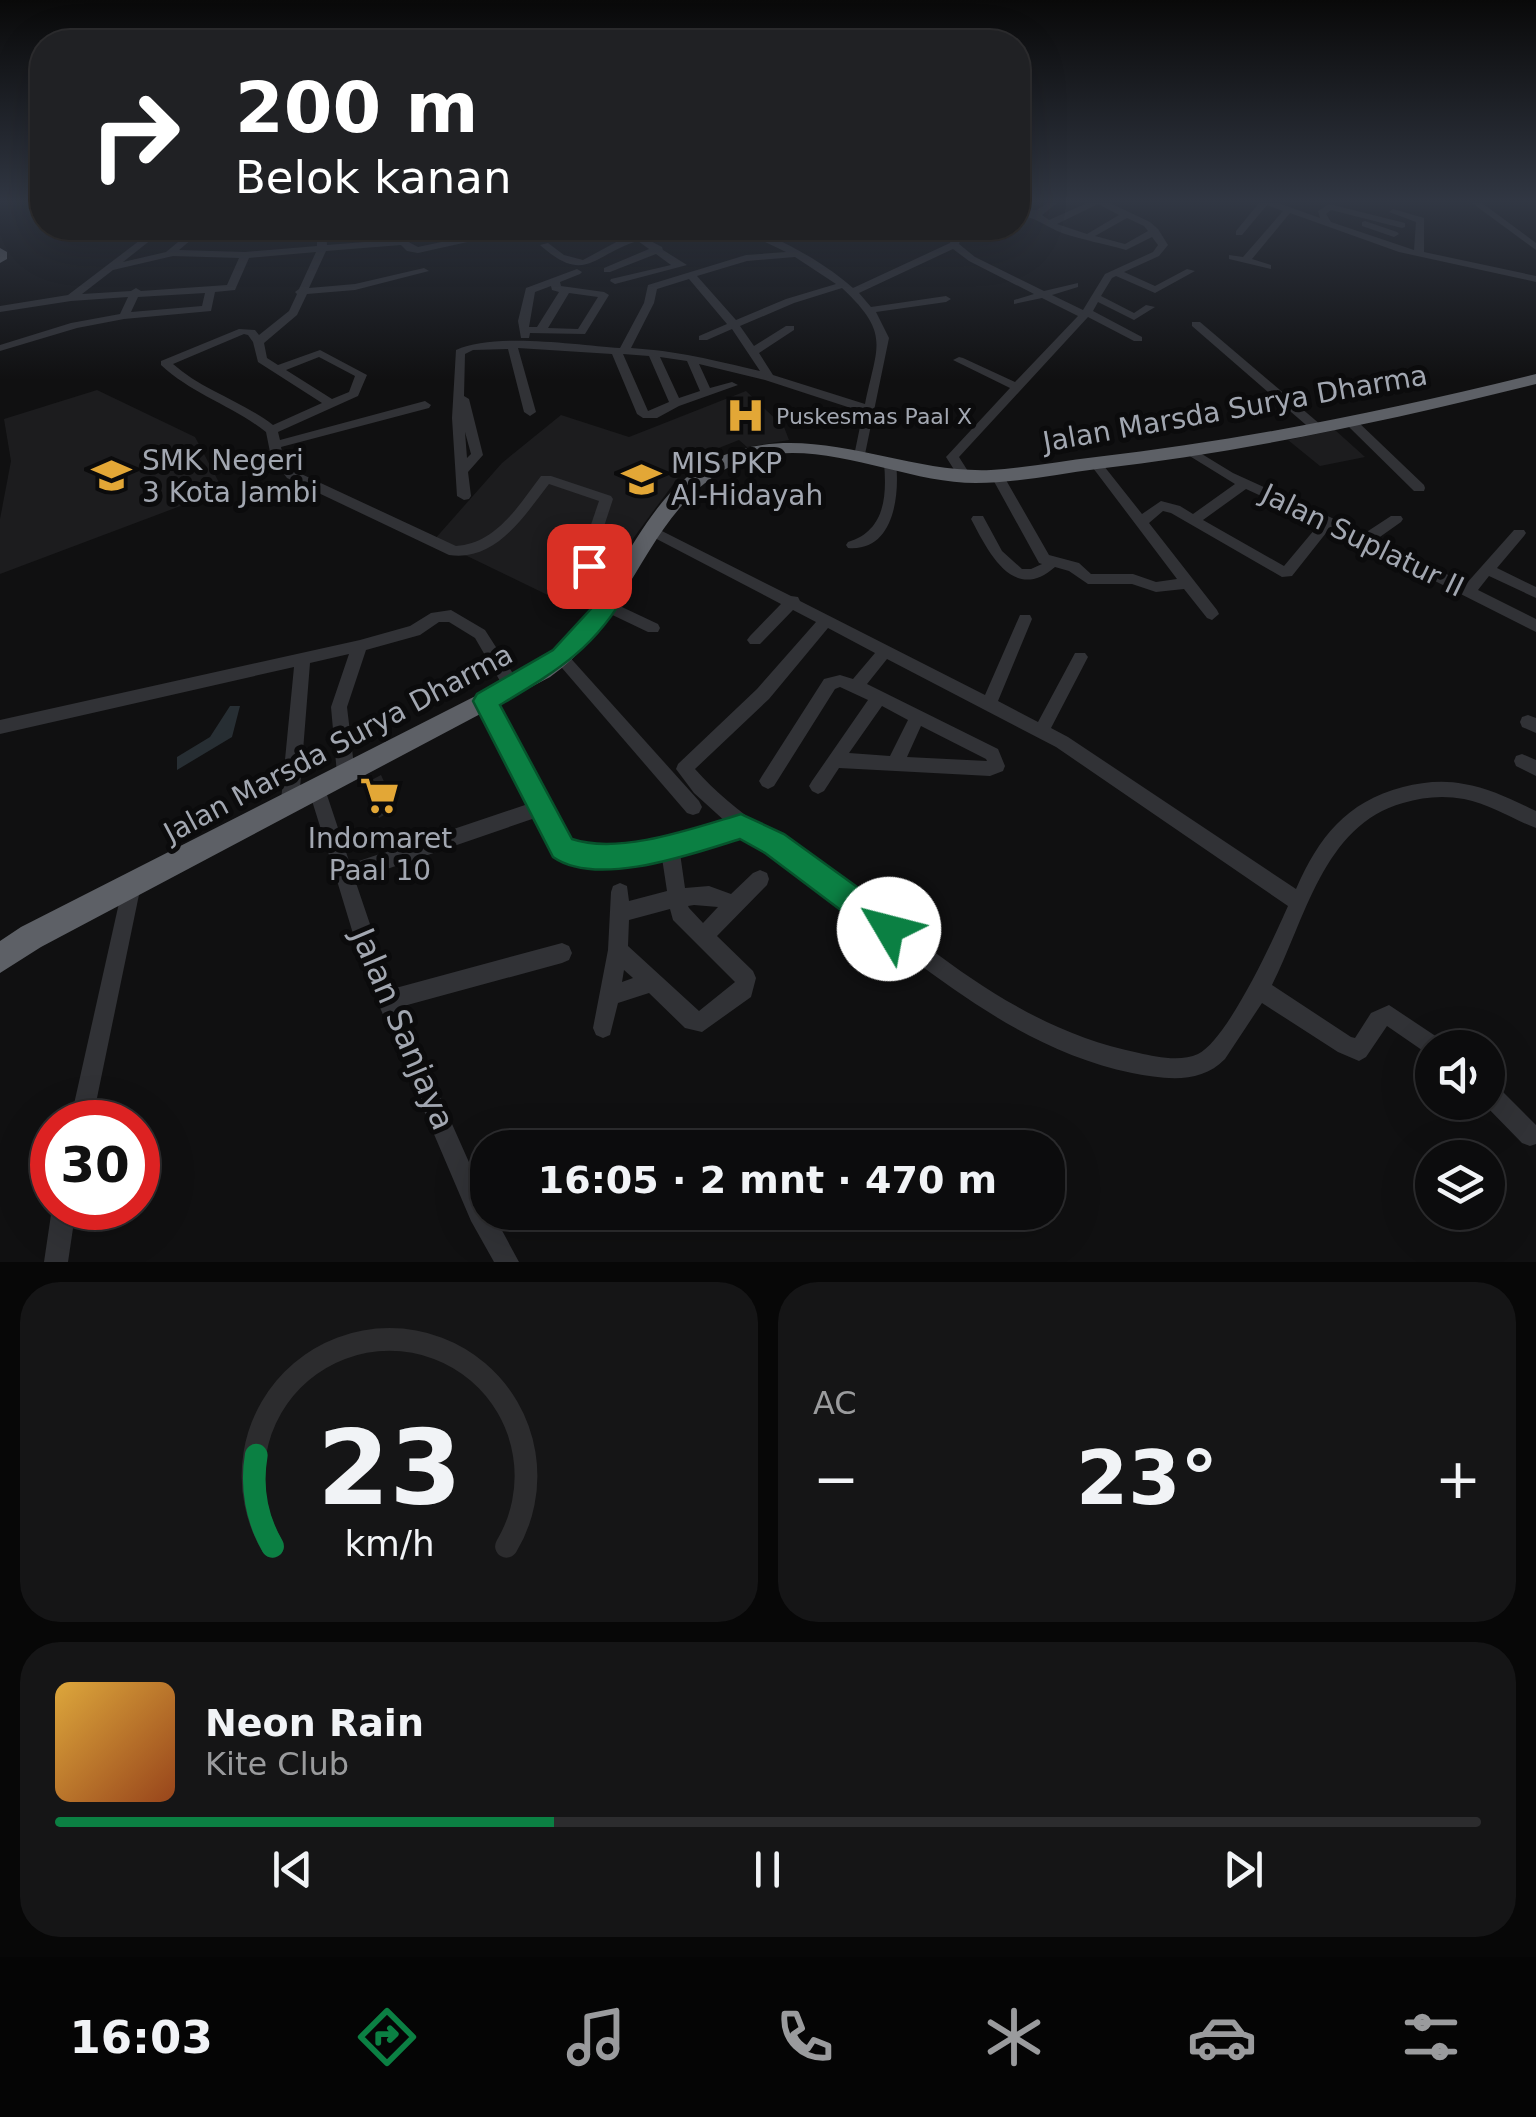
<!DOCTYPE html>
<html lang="id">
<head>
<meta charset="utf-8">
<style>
	body { margin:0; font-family:"DejaVu Sans",sans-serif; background:#151516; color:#f1f3f6; height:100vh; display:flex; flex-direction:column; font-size:38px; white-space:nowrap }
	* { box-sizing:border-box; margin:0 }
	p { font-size:32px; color:#9a9b9d }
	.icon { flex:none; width:55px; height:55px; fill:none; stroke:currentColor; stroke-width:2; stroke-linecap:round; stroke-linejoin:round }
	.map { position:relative; height:1262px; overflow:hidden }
	.sheet { display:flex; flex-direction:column; gap:20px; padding:20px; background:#070707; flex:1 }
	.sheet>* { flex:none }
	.guide { position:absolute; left:30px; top:30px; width:1000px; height:210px; border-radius:40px; box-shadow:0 10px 40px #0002,0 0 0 2px #2c2c2e; background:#202124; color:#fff; overflow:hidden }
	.tools { position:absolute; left:1415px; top:1030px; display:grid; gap:20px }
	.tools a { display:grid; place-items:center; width:90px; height:90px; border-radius:50%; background:#0c0c0d; box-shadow:0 10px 40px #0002,0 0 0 2px #2c2c2e; font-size:50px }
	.speed { position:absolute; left:30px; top:1100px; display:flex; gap:20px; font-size:50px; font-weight:700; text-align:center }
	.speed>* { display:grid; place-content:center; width:130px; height:130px; border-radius:50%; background:#0c0c0d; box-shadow:0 10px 40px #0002,0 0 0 2px #2c2c2e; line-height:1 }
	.speed .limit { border:15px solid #d22; background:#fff; color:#111 }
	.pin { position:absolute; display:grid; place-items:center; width:85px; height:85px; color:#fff; margin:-42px; border-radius:20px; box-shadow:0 5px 15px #0006 }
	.me { position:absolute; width:110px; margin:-55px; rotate:307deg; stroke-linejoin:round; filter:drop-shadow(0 0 8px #0008) }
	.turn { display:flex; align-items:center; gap:35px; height:210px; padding:0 40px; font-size:45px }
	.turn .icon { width:130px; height:130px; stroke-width:2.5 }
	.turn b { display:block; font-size:70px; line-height:85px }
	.big { font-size:75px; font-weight:700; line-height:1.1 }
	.sheet .widget { flex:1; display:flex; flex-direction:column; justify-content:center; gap:15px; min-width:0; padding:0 35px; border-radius:40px; background:#151516 }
	.sheet .dial { align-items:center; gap:0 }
	.dial svg { height:260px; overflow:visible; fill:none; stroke:#2c2c2e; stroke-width:7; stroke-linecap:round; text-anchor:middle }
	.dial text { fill:#f1f3f6; stroke:none }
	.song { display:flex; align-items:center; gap:30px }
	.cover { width:120px; height:120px; border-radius:15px; background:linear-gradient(135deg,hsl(40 70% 55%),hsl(20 70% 35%)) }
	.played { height:10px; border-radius:5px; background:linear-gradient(90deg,#0b8043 35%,#2c2c2e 35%) }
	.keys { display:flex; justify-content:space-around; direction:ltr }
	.heat { display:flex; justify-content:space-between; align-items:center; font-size:55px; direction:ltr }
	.sheet .tiles { flex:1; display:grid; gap:20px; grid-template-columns:1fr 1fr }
	.widget:last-child { grid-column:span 2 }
	.trip { position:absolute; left:470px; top:1130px; width:595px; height:100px; border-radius:40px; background:#0c0c0d; box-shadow:0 10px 40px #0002,0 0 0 2px #2c2c2e; font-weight:700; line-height:100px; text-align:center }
	.tab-bar { display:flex; height:160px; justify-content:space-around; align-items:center; background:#050505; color:#9a9b9d }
	.tab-bar .icon { width:70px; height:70px }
	.tab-bar .current { color:#0b8043 }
	.tab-bar b { font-size:45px; color:#f1f3f6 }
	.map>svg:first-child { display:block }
</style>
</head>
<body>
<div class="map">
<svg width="1536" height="1262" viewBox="0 0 1536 1262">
	<rect width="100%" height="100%" fill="#101011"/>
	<g fill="#1c1c1e">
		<path d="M 97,390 L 195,437 L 223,490 L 0,574 L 0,519 L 11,461 L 4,419 Z"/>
		<path d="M 746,391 L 784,427 L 789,440 L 747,447 L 739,440 L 701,455 L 686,467 L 595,590 L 575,583 L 560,601 L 434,540 L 502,463 L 561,415 L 629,437 Z"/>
		<path d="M 1335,430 L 1365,457 L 1320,466 L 1288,440 Z"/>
	</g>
	<path fill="#272e33" d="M 230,706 L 240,706 L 232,737 L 177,770 L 177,757 L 210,737 Z"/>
	<path fill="#232325" d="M 381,775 L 396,808 L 379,818 L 364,784 Z"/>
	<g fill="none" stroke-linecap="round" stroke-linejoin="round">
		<g fill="#313236" fill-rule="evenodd">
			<path d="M 1047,203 L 1057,203 L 1042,215 L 1049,220 L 1087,203 L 1110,203 L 1150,222 L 1158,229 L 1168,245 L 1159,256 L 1124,272 L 1155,286 L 1187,269 L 1195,271 L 1155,293 L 1116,276 L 1112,278 L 1101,296 L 1134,313 L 1146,305 L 1155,307 L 1134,320 L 1098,302 L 1093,311 L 1142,337 L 1142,341 L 1134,341 L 1088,317 L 959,457 L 971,476 L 970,479 L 960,479 L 946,457 L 1010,388 L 953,360 L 959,357 L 963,358 L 1015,382 L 1078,316 L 1042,298 L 1014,304 L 1014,300 L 1034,294 L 969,261 L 953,249 L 859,293 L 871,307 L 946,296 L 951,299 L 946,302 L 876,312 L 889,338 L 864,459 L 860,460 L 854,456 L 863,412 L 765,380 L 699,364 L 710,388 L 732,382 L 738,385 L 679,406 L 657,418 L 643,418 L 637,414 L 612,354 L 518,348 L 536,412 L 530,416 L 524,412 L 508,349 L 473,350 L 465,354 L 464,396 L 469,399 L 483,455 L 468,472 L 471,496 L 469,499 L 464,500 L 457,496 L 452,418 L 456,350 C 494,332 577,345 620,348 L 644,303 L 648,285 L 746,255 L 786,252 L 736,228 C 768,228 829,266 853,288 L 950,243 L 956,228 L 964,228 L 959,244 L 975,257 L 1044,291 L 1078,283 L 1078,287 L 1052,295 L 1083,310 L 1105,274 L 1153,252 L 1158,245 L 1152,237 L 1126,250 C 1105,244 1083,240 1062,233 C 1046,227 1035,216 1018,216 L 1018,210 L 1037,210 ZM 1098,204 L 1119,215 L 1087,234 L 1057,224 ZM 1127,218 L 1144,226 L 1148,231 L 1125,244 L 1095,236 ZM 795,257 L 836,284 L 786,299 L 736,320 L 697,276 L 747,261 ZM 689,279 L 727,324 L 699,336 L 699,340 L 707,340 L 732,329 L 760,371 C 713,360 678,351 631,348 L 654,303 L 657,289 ZM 842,288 C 891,334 877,345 865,404 L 773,375 L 759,353 L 794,330 L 794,326 L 786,326 L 754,346 L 740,326 L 794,303 ZM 623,354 L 649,356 L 669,402 L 648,411 ZM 660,357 L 687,361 L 700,391 L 679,398 ZM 465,432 L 471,454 L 467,458 Z"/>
			<path d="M 1259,203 L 1278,203 L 1320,218 L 1318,211 L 1329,204 L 1405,223 L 1405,227 L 1402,228 L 1331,210 L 1326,214 L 1331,222 L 1414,250 L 1416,222 L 1389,212 L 1393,209 L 1424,218 L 1424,252 L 1536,276 L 1536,282 L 1399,252 L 1290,213 L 1252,259 L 1271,265 L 1271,269 L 1229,259 L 1229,255 L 1243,257 L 1283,211 L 1267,205 L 1242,235 L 1236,235 L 1236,231 Z"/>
			<path d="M 1472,203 L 1482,203 L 1536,243 L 1536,250 Z"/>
			<path d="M 1365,221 L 1397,232 L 1399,234 L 1394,237 L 1362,226 L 1362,222 Z"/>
			<path d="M 156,228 L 166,228 L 123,262 L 166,252 L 195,228 L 204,229 L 179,250 L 245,252 L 317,246 L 317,228 L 326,228 L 327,245 L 403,239 L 418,247 L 507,228 L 521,228 L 517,231 L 418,253 L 407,251 L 401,245 L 326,251 L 309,288 L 355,284 L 424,268 L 429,271 L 355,290 L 307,294 L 297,315 L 264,343 L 267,358 L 278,365 L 320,350 L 367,375 L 358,396 L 278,432 L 280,440 L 425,401 L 431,405 L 429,408 L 281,447 L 283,456 L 297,472 L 456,546 C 496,544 519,505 541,476 L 551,476 L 611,496 L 613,499 L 594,557 L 602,574 L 623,584 L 625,588 L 623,592 C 598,593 590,577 580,557 L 599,501 L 549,484 C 524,516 496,562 449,555 L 287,478 L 271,457 L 266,432 C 233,406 192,394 161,365 L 161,361 L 239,329 L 255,330 L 259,335 L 289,311 L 297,294 L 295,292 L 299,289 L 316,252 L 249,258 L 235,290 L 215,292 L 211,311 L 124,319 L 77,328 L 0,351 L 0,345 L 71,323 L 120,314 L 128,297 L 71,301 L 0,312 L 0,306 L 68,295 ZM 173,256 L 239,258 L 227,285 L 141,291 L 136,288 L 131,291 L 82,294 L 113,270 ZM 205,293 L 202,306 L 131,312 L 138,297 ZM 244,334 L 248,335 L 253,342 L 258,362 L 322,403 L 273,425 C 242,401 202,390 173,364 ZM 319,357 L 355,376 L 349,392 L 332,399 L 286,370 Z"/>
			<path d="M 639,235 L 662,247 L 663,250 L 687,265 L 615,284 L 610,281 L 611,279 L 671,265 L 656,254 L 610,272 L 604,272 L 604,268 L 649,249 L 638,241 C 593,254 586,286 540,245 L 548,243 L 564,255 L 583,260 L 620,240 Z"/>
			<path d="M 577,269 L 582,272 L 580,274 L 560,282 L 561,286 L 604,292 L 609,295 L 585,334 L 530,333 L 529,338 L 521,338 L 518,321 L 526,288 ZM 551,286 L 552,290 L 559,292 L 537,327 L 529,327 L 535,292 ZM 569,293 L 598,297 L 578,329 L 548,328 Z"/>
			<path d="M 1192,322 L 1200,322 L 1321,425 L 1321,431 L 1313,431 L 1192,326 Z"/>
			<path d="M 1352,419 L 1356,420 L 1424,485 L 1425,488 L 1424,491 L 1414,491 L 1348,426 L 1348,420 Z"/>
			<path d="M 1192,448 L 1233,473 L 1365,533 L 1391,516 L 1401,516 L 1403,519 L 1401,522 L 1377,539 L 1466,584 L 1514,530 L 1524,530 L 1526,533 L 1524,536 L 1497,568 L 1536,587 L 1536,598 L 1489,576 L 1478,590 L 1536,619 L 1536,632 L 1330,528 L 1292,576 L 1282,577 L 1171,513 L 1163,511 L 1149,523 L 1217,610 L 1219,614 L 1212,620 L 1207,618 L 1184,589 L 1156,592 L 1132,584 L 1088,584 L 1069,571 L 1055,567 C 1013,604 988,551 971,519 L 973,516 L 983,516 L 1002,551 L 1022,569 L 1031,569 L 1042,564 L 1039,563 L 991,476 L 992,473 L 1002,473 L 1049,555 L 1079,563 L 1091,574 L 1133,574 L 1156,582 L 1177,579 L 1090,464 L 1096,460 L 1100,461 L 1142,514 L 1161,501 L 1180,506 L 1193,514 L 1235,484 L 1188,455 L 1188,449 ZM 1246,489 L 1320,523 L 1284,566 L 1203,520 Z"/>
			<path d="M 890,459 L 896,463 C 900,497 893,552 848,548 L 846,545 L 848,542 C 885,531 887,496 884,463 Z"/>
			<path d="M 654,527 L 791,596 L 798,597 L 800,601 L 985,695 L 1020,615 L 1030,615 L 1032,619 L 998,701 L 1038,722 L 1075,653 L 1085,653 L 1088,657 L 1051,728 L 1068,737 L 1296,889 C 1319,837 1346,802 1403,787 C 1423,782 1444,780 1464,784 C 1489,788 1513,800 1536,811 L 1536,828 C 1512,819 1490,804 1464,799 C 1443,795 1423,797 1403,803 C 1323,825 1305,921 1272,985 L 1351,1037 L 1355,1038 L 1371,1013 L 1389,1005 L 1443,1041 L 1446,1048 L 1432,1048 L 1432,1057 L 1387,1026 L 1366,1057 L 1359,1061 L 1338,1052 L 1262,1003 L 1225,1059 C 1200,1085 1164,1079 1132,1073 C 1010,1047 921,963 824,892 C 798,872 769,854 742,835 L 680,853 L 685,888 L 709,886 L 731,894 L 753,873 L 760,870 L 767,873 L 769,879 L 767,885 L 717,936 L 753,971 L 756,978 L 751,997 L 702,1032 L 685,1028 L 649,993 L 618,1003 L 610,1035 L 603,1038 L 596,1035 L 593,1028 L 608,950 L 611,892 L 613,886 L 620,883 L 627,886 L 629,901 L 667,891 L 662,858 C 628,866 593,870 560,858 L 538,817 L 355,880 L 392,989 L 562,943 L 569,946 L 572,953 L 569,960 L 562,963 L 400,1007 L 488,1205 L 488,1212 L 492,1212 L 519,1262 L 494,1262 L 471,1221 L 364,970 L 338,884 L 332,876 L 334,871 L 308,788 L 311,783 L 317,780 L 323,783 L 350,864 L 531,803 L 477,701 L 479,696 L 485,694 L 491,696 L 572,845 C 624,856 677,838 727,823 L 694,793 L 676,769 L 678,764 L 757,689 L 816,622 L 793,610 L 760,644 L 750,644 L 747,640 L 750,636 L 781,604 L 649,535 L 647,532 L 649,529 ZM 828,628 L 875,653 L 853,679 L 840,675 L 824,679 L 762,776 L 759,781 L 762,786 L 768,789 L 774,786 L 835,689 L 840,687 L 868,700 L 812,781 L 809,786 L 812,791 L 818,794 L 824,791 L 839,768 L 990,776 L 1003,771 L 1005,766 L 998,749 L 867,684 L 887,659 L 1056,747 L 1288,906 C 1274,938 1228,1039 1198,1054 C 1181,1062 1156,1057 1139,1053 C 1017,1028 936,951 839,880 C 790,844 736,816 695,769 L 769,699 ZM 882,706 L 908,720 L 890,756 L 849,753 ZM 921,726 L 986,759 L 987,761 L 907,757 ZM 694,905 L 718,907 L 703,923 L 689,908 L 688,906 ZM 670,909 L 673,920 L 735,982 L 699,1011 L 628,946 L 629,920 ZM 624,970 L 633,978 L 622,982 Z"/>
			<path d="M 607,600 L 658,624 L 660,628 L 658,632 L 648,632 L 602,610 L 600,606 Z"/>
			<path d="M 451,610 L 485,630 L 519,683 L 521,688 L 519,693 L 513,694 L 507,693 L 475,638 L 449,622 L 439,622 L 420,635 L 366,650 L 347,707 L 355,774 L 352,779 L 346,782 L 340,779 L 337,774 L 331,707 L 349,654 L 310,663 L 299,801 L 296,807 L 290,809 L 284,807 L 281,801 L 294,667 L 0,734 L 0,720 L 360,640 L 410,626 L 431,613 Z"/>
			<path d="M 561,651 L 566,653 L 699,801 L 702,807 L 699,813 L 693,815 L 687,813 L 556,661 L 553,657 L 556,653 Z"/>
			<path d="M 1528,715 L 1536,718 L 1536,733 L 1522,727 L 1520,722 L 1522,717 Z"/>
			<path d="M 1522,754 L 1536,760 L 1536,776 L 1516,766 L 1514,761 L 1516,756 Z"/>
			<path d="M 132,876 L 139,879 L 141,885 L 92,1122 L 70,1122 L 123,885 L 125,879 Z"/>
			<path d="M 1488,1082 L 1496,1085 L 1536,1125 L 1536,1144 L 1530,1146 L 1522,1143 L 1482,1102 L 1488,1102 Z"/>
			<path d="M 52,1208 L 76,1208 L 68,1262 L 44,1262 Z"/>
		</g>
		<g fill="#5d6066" fill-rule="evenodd">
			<path d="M 0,248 L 7,252 L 7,259 L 0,263 Z"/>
			<path d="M 1536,374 L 1536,384 C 1391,420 1246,452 1097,469 C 1057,474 1017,483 976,483 C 895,483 802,425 724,470 C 645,516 630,622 550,677 L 41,947 L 0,973 L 0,941 L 21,927 L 505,681 C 530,666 557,650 578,627 C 624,574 648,491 715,459 C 807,416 897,474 991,470 C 1026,468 1061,461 1096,457 C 1245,440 1390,410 1536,374 Z"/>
		</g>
	</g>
	<linearGradient id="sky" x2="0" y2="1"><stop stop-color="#090909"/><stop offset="0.53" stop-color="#313743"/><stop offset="1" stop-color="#313743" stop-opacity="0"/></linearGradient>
	<rect width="1536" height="380" fill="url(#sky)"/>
	<path fill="#0b8043" stroke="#07532c" stroke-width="2.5" d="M 589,558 L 629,588 C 595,649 558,670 500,705 L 572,839 C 620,855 694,828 741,814 L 784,834 L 900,918 L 904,929 L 900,939 L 889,943 L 879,939 L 765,853 L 740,839 C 692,854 597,888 553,857 L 473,701 L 477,694 L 553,650 L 599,600 L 605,591 L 589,584 L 578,566 Z"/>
	<defs>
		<symbol id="hospital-bare" viewBox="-9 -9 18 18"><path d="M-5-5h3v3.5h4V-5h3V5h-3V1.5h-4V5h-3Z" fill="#e3a736" stroke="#0b0b0c" stroke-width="2.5" paint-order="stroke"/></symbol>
		<symbol id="school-bare" viewBox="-9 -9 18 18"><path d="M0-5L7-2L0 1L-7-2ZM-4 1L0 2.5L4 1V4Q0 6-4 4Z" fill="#e3a736" stroke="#0b0b0c" stroke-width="2.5" paint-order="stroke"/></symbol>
		<symbol id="supermarket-bare" viewBox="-9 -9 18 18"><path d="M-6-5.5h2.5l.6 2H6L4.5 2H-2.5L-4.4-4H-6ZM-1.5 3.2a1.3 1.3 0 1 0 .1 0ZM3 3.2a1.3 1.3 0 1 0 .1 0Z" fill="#e3a736" stroke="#0b0b0c" stroke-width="2.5" paint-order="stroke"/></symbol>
	</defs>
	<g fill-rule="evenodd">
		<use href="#hospital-bare" x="718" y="388" width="55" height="55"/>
		<use href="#school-bare" x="84" y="448" width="55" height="55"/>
		<use href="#school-bare" x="614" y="452" width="55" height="55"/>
		<use href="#supermarket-bare" x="352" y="768" width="55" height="55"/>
	</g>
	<g text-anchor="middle" stroke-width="10" stroke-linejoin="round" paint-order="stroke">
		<g font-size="22" fill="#a2a7b1" stroke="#0b0b0c" text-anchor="start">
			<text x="776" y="424">Puskesmas Paal X</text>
		</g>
		<g font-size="28" fill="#a2a7b1" stroke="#0b0b0c">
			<text transform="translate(1235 408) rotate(-10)" y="10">Jalan Marsda Surya Dharma</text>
			<text transform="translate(1363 540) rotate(26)" y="10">Jalan Suplatur II</text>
			<text transform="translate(338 743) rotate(-28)" y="10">Jalan Marsda Surya Dharma</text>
		</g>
		<g font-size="28" fill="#a2a7b1" stroke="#0b0b0c" text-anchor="start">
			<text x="142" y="470">SMK Negeri<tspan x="142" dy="32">3 Kota Jambi</tspan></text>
			<text x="671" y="473">MIS PKP<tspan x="671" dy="32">Al-Hidayah</tspan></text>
			<text x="380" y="848" text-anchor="middle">Indomaret<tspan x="380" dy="32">Paal 10</tspan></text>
		</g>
		<g font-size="32" fill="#a2a7b1" stroke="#0b0b0c">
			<text transform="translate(403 1029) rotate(67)" y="11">Jalan Sanjaya</text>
		</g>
	</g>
</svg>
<div class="tools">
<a><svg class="icon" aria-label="sound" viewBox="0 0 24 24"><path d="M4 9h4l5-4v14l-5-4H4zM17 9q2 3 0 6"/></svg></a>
<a><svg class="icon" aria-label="layers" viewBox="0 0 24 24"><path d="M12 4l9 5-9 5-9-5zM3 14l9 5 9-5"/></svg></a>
</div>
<div class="speed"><div class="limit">30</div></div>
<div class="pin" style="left:589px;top:566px;background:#d93025"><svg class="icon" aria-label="arrive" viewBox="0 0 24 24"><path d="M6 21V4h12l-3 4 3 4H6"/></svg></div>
<svg class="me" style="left:889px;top:929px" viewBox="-20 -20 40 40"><circle r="19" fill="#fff"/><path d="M0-13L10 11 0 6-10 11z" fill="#0b8043"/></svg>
<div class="trip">16:05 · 2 mnt · 470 m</div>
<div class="guide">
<div class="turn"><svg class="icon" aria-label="right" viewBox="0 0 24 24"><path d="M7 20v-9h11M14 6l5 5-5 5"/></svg><div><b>200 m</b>Belok kanan</div></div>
</div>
</div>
<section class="sheet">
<div class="tiles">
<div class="widget dial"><svg viewBox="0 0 100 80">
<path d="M14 69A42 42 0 1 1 86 69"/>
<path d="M14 69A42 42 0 0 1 9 41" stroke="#0b8043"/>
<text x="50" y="56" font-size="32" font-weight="700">23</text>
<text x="50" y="72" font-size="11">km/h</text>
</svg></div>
<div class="widget"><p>AC</p>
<div class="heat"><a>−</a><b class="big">23°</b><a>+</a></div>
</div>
<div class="widget">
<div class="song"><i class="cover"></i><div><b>Neon Rain</b><p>Kite Club</p></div></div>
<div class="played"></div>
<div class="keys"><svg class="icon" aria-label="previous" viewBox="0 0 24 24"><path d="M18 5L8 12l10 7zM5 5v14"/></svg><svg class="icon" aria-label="pause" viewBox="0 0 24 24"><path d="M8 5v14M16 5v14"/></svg><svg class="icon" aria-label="next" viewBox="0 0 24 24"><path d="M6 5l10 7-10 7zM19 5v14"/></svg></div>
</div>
</div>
</section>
<nav class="tab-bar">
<b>16:03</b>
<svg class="icon current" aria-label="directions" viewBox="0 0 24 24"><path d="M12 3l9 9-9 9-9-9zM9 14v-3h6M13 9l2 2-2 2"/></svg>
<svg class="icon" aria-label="music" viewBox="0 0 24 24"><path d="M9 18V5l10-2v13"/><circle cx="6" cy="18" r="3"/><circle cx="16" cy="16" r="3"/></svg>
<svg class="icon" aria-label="phone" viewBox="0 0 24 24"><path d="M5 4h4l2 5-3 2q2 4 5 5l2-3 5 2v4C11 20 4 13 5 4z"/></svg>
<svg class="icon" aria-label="climate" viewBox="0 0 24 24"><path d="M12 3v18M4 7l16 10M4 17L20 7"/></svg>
<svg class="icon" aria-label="car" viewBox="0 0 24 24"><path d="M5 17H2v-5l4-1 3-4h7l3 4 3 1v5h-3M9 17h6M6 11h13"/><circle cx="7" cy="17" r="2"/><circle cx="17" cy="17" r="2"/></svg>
<svg class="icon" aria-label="filters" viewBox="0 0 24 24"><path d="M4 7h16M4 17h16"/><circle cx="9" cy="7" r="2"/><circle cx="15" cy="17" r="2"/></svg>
</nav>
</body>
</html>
